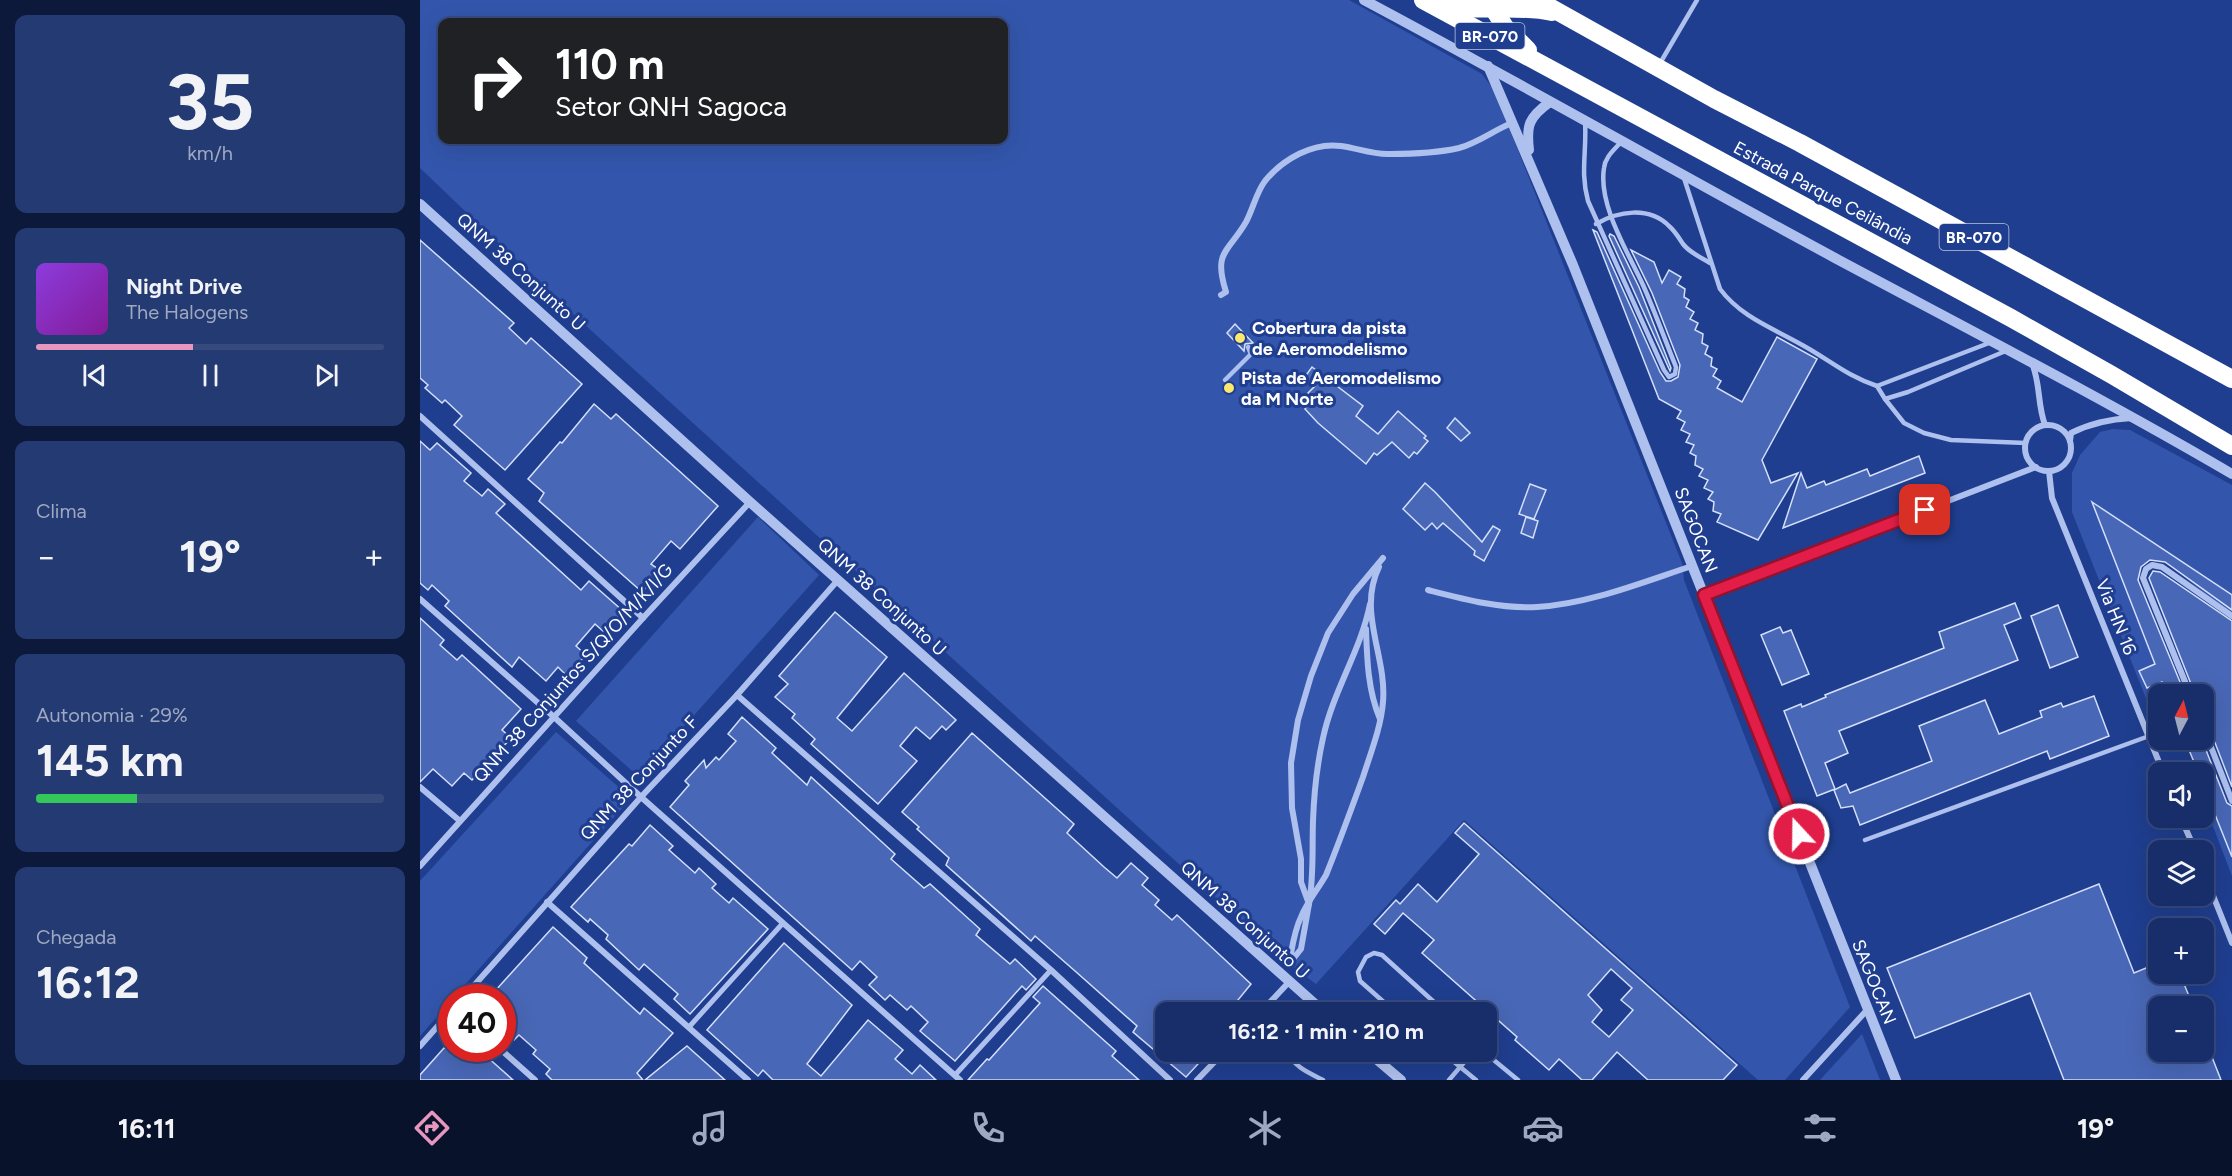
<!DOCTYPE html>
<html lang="pt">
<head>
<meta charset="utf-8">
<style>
	body { margin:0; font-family:Figtree,sans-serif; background:#243a73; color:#f1f3f6; height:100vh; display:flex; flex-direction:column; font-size:22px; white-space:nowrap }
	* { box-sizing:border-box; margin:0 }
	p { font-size:20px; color:#9ea8c1 }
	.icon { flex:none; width:33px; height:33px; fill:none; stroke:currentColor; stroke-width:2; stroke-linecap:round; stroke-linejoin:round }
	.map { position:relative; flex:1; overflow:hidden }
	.side { display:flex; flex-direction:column; gap:15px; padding:15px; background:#0d193b; width:420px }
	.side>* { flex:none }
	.top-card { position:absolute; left:18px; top:18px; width:570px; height:126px; border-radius:12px; box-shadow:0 6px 24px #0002,0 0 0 2px #364a7e; background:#202124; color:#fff; overflow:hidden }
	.needle { width:39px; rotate:7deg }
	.tools { position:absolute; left:1728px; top:684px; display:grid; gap:12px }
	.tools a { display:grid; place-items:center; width:66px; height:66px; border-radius:12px; background:#172e6b; box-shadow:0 6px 24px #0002,0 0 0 2px #364a7e; font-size:30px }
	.speed { position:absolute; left:18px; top:984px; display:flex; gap:12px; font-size:30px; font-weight:700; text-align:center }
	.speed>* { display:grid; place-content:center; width:78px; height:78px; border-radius:50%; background:#172e6b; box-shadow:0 6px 24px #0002,0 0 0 2px #364a7e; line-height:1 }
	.speed .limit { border:9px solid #d22; background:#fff; color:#111 }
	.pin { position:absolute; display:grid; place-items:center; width:51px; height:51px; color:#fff; margin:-26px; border-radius:12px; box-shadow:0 3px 9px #0006 }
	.me { position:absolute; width:66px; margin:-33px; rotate:339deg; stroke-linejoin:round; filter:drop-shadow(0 0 4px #0008) }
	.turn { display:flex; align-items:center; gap:21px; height:126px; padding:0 18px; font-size:27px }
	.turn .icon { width:78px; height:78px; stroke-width:2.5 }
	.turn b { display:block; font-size:42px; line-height:51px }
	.big { font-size:45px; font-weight:700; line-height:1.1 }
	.side .tile { flex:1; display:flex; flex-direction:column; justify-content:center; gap:9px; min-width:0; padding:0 21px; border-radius:12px; background:#243a73 }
	.side .dial { align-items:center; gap:0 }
	.dial b { font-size:78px; line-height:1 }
	.song { display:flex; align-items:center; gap:18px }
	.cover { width:72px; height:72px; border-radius:9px; background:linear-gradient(135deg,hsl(270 70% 55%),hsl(290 70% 35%)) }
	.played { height:6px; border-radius:3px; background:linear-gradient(90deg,#e797bd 45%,#364a7e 45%) }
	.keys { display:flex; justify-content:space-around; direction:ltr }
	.heat { display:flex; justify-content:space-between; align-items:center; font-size:33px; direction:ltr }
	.charge { height:9px; border-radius:4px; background:linear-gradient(90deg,#34c759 29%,#364a7e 0) }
	.trip { position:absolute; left:735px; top:1002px; width:342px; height:60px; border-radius:12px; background:#172e6b; box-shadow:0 6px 24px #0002,0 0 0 2px #364a7e; font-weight:700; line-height:60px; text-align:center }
	.tab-bar { display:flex; height:96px; justify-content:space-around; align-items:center; background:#09122b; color:#9ea8c1 }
	.tab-bar .icon { width:42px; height:42px }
	.tab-bar .active { color:#e797bd }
	.tab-bar b { font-size:27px; color:#f1f3f6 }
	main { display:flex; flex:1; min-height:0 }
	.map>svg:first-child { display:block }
</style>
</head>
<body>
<main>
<section class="side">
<div class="tile dial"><b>35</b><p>km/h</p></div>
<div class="tile">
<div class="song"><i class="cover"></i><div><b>Night Drive</b><p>The Halogens</p></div></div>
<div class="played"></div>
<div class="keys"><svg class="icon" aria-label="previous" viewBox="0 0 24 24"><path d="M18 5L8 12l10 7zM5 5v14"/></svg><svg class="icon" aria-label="pause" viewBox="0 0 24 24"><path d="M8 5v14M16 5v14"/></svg><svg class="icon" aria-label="next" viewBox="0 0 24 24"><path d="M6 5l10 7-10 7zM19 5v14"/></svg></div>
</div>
<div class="tile"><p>Clima</p>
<div class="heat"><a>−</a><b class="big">19°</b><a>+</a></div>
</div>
<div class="tile"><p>Autonomia · 29%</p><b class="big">145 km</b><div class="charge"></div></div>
<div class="tile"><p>Chegada</p><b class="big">16:12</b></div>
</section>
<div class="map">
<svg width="1812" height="1080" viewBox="0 0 1812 1080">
	<rect width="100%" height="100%" fill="#1f3e8f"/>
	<g fill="#3356ac" fill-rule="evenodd">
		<path d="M 0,0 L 929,0 L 1062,74 L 1074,90 L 1262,563 L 1264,580 L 1430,1007 L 1365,1080 L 1338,1080 L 1044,820 L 896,984 L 869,964 L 153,314 L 0,168 ZM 22,22 L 584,22 L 584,140 L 22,140 Z"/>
		<path d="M 1693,429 L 1710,430 L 1812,485 L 1812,616 L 1675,503 L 1749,694 L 1738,694 L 1738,697 L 1727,701 L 1652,512 L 1652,473 L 1660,455 L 1680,432 Z"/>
		<path d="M 338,517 L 399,575 L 219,777 L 156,721 Z"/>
		<path d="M 136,732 L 211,798 L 34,997 L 32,998 L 31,1001 L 0,1036 L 0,881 Z"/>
		<path d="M 1784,783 L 1812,857 L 1812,876 L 1784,803 Z"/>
		<path d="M 1442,1034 L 1460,1080 L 1400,1080 Z"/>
	</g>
	<g fill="#4867b6" stroke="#d4dff9" stroke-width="1.5" fill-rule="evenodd">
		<path d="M 1173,230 L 1177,232 L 1240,372 L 1246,381 L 1251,381 L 1258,377 L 1260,365 L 1232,293 L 1211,250 L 1234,262 L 1242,283 L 1249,270 L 1261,277 L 1257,284 L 1265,289 L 1264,297 L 1269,300 L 1266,307 L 1274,312 L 1270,319 L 1278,323 L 1275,330 L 1283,334 L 1282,343 L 1288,346 L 1285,354 L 1292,358 L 1291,366 L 1297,369 L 1293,376 L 1301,381 L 1297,388 L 1322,402 L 1357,337 L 1397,359 L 1342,460 L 1351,483 L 1378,473 L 1338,540 L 1297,522 L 1301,514 L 1293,511 L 1294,502 L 1288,499 L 1293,492 L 1284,488 L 1288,480 L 1279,476 L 1283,469 L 1275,465 L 1276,456 L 1270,453 L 1274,445 L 1266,442 L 1270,434 L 1261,430 L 1265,422 L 1257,418 L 1261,411 L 1239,399 Z"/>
		<path d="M 1190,234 L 1194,236 L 1219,287 L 1251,368 L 1250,371 L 1189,236 Z"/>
		<path d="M 0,240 L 94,323 L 89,328 L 106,344 L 111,338 L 162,384 L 85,470 L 34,425 L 42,416 L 25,400 L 22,403 L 5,388 L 8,385 L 0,378 Z"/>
		<path d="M 815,324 L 833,343 L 825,344 L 824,351 L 807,333 Z"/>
		<path d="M 892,367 L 943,406 L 936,416 L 958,434 L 978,411 L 1006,436 L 1004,438 L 1008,441 L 997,454 L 994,452 L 989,458 L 972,442 L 957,455 L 954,453 L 946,464 L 898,423 L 885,409 L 893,398 L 888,393 L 895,386 L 884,378 Z"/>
		<path d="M 174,404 L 191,419 L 196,414 L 298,506 L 260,549 L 251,541 L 231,564 L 241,571 L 222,592 L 119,501 L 124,493 L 108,479 L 140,442 L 142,443 Z"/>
		<path d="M 1035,418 L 1050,433 L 1041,441 L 1027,428 Z"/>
		<path d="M 0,441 L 10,450 L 17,443 L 51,473 L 44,481 L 62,496 L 68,489 L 85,504 L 76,513 L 161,590 L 169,581 L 203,611 L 184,632 L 175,624 L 156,646 L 166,655 L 147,676 L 138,667 L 126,681 L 99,657 L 92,667 L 25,606 L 29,601 L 12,585 L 8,590 L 0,583 Z"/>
		<path d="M 1499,456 L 1505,473 L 1363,528 L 1381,473 L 1387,488 L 1404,481 L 1406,485 L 1447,469 L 1450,476 Z"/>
		<path d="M 1005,483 L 1015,492 L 1062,542 L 1073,526 L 1080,530 L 1064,561 L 1054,555 L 1055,551 L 1023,523 L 1017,529 L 1012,523 L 1005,530 L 983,509 Z"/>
		<path d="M 1110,484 L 1126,490 L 1114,519 L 1099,514 Z"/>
		<path d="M 1672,502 L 1812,595 L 1812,610 L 1745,562 L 1730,560 L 1721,567 L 1718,580 L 1765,694 L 1747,694 L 1742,682 L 1727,688 L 1719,671 L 1735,664 Z"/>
		<path d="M 1106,517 L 1118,521 L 1113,538 L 1101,533 Z"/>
		<path d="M 1733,571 L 1740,572 L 1812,621 L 1812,787 L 1789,727 L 1784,724 L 1784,694 L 1775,694 L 1729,578 Z"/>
		<path d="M 1595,603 L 1601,618 L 1584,625 L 1598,660 L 1419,731 L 1428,753 L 1405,763 L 1415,789 L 1397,796 L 1364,711 L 1381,704 L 1382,707 L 1406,697 L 1405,695 L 1524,648 L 1519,632 Z"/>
		<path d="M 1638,605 L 1658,657 L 1630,668 L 1611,616 Z"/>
		<path d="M 415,612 L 467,657 L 417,718 L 432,731 L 484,673 L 536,720 L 526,730 L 522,726 L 510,739 L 496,727 L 480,746 L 497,761 L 458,804 L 391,744 L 395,739 L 372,718 L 375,714 L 355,697 L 368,684 L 359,676 Z"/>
		<path d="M 0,618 L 24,640 L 20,645 L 37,660 L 42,655 L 101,709 L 82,730 L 91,738 L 79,751 L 52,780 L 44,773 L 32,786 L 13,769 L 0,782 Z"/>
		<path d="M 1360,627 L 1363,633 L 1371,630 L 1389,674 L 1362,685 L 1341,635 Z"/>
		<path d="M 1674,696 L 1689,736 L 1630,759 L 1627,751 L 1440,825 L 1433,806 L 1421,808 L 1414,790 L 1426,784 L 1430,793 L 1512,761 L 1499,726 L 1565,700 L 1579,734 L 1622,717 L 1620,711 L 1641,703 L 1643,707 Z"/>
		<path d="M 322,717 L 356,748 L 352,753 L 387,785 L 391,777 L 475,854 L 471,859 L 504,888 L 510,884 L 560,929 L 556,935 L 590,964 L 595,959 L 616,979 L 606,990 L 602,986 L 535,1061 L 500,1031 L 508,1022 L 491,1006 L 487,1010 L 470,995 L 465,1000 L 449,985 L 457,977 L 440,961 L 432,970 L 250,807 L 269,785 L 265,781 L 284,760 L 286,768 L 296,757 L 299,760 L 316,741 L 308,734 Z"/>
		<path d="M 552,733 L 654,824 L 647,833 L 684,867 L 697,878 L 711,863 L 728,878 L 722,885 L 739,900 L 735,905 L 752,920 L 757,915 L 831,984 L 813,1006 L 821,1012 L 746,1012 L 746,1052 L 789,1052 L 766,1077 L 713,1032 L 717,1026 L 655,971 L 615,936 L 611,941 L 526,865 L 529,858 L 497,829 L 499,827 L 482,812 Z"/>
		<path d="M 1765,740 L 1782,740 L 1807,803 L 1812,806 L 1812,857 L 1784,787 L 1784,772 L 1778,772 Z"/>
		<path d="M 1044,823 L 1317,1065 L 1303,1080 L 1228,1080 L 1197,1052 L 1172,1080 L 1162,1080 L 1139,1059 L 1129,1070 L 1095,1040 L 1097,1037 L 1002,953 L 1014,940 L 983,913 L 965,934 L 954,924 L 976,900 L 980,904 L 998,884 L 1017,902 L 1059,854 L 1035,833 ZM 1191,969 L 1212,988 L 1201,1000 L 1213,1010 L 1189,1037 L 1172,1022 L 1182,1010 L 1168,995 Z"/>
		<path d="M 230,825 L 253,846 L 249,850 L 275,873 L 279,868 L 296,884 L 292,888 L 309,903 L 313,898 L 348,929 L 270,1014 L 254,999 L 258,994 L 224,964 L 219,970 L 186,939 L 188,935 L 170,919 L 168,922 L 151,907 L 209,844 L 212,846 Z"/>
		<path d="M 1679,884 L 1714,973 L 1738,963 L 1738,974 L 1760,974 L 1773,1006 L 1738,1006 L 1738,1052 L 1790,1052 L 1801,1080 L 1644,1080 L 1610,993 L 1495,1038 L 1467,968 Z"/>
		<path d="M 133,927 L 167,958 L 164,963 L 220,1014 L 224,1008 L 253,1033 L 217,1073 L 223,1080 L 132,1080 L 126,1074 L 130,1069 L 113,1054 L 116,1050 L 99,1035 L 94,1040 L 82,1030 L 82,998 L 75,991 Z"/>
		<path d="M 364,943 L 432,1005 L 387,1064 L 401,1076 L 448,1020 L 483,1050 L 475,1059 L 492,1074 L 500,1065 L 516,1080 L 353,1080 L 343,1070 L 338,1076 L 287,1030 Z"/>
		<path d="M 623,986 L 696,1051 L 692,1056 L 719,1080 L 548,1080 L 567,1059 L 569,1060 L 620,1003 L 613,997 Z"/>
		<path d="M 267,1046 L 305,1080 L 225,1080 Z"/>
		<path d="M 24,1048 L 57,1048 L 93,1080 L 0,1080 L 0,1075 Z"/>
	</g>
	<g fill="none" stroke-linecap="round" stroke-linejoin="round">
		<g stroke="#aec0ed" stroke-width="4.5">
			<path d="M 1239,65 L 1277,0"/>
			<path d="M 1165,121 C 1167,151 1160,172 1168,201 L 1244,370 L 1249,377 L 1255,374 L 1256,367 C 1245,340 1235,312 1223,285 C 1208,252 1178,205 1184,168 C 1185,157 1194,150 1201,142"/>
			<path d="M 1264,178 L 1300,289 C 1322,318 1353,328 1384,346 C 1411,361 1427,376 1457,386 L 1569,343"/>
			<path d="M 1176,224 C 1198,211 1229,206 1249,226 C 1255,231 1259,238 1263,244 C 1270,253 1280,257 1290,263"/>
			<path d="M 805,380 L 831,354 L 828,347"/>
			<path d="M 1457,386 L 1465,399 L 1484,423 L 1504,433 L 1531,440 L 1606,443"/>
			<path d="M 1465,399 L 1488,392 L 1588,350"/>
			<path d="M 1445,840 L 1729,736"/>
			<path d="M 879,1012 L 888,998"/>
			<path d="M 975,1012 L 940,981 L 938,972 L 946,957 L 954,953 L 962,955 L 1025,1012"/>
			<path d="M 868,1052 C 872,1066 891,1074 903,1080"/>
			<path d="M 1022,1052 L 1056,1080"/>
			<path d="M 1064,1052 L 1098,1080"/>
			<path d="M 1029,1080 L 1053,1052"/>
		</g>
		<g stroke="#aec0ed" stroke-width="5">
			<path d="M 269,1027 L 363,923"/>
			<path d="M 535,1075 L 631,970"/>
		</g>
		<g stroke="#aec0ed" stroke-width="6">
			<path d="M 801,295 L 806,292 C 793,251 808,253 826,222 C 833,209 836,193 845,181 C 863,159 893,142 921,146 C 937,148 953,155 970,154 C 992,154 1017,153 1039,148 C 1058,143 1074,130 1092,123"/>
			<path d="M 1612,363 C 1621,386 1617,403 1625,425"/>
			<path d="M 0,416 L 223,618"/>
			<circle cx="1628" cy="448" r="23"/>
			<path d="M 1650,441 L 1651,433 C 1671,423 1690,419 1712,418"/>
			<path d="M 1629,471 L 1632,498 L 1743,772"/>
			<path d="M 1008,590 C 1043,599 1080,609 1117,607 C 1169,604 1223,582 1272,566"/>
			<path d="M 1284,595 L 1616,467"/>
			<path d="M 0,599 L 134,717 L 221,797 L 540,1080"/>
			<path d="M 950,604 C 941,650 913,691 903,738 C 897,765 894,793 893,821 C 892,849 894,876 889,904 L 881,882 L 881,859 L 872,808 L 871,763 L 878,720 L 891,676 L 908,633 L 933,594 L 963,558"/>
			<path d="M 946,629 C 947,660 948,691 960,719"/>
			<path d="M 1770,694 L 1723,578 L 1726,569 L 1732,565 L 1742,567 L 1812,616"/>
			<path d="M 317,695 L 631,970 L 750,1080"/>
			<path d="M 1784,729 L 1812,801"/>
			<path d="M 0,787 L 40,821"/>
			<path d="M 1761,818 L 1775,850"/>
			<path d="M 0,866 L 223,618 L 330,502"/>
			<path d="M 1784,873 L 1812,943"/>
			<path d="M 127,902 L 328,1080"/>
			<path d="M 889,904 L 881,949 L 869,964 C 872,949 874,931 881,917 C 887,902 898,889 906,875 C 919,843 931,810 943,777 C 951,752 961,727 963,702 C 967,656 937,612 959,567"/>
			<path d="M 43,998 L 221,797 L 317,695 L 418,580"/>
			<path d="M 841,1012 L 869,982"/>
			<path d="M 0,1046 L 32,1010"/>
			<path d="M 79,1048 L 115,1080"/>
			<path d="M 777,1080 L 804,1052"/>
			<path d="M 1383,1080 L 1447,1010"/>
		</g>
		<g stroke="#aec0ed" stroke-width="10">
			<path d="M 944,0 C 1102,84 1257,173 1415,258 C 1548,329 1682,398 1812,474"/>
			<path d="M 1068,66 L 1153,265 L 1476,1080"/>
			<path d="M 1109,150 C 1106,125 1109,117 1130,102"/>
			<path d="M 0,204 L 330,502 L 904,1012"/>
			<path d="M 948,1052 L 981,1080"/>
		</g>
		<g stroke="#fff" stroke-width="18">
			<path d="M 1003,0 L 1591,318 L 1692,375 L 1812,446"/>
			<path d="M 1117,0 L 1294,99 L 1380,143 L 1812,379"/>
			<path d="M 1069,2 L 1085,27 L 1108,50"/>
			<path d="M 1022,5 C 1059,13 1096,4 1132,12"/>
		</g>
	</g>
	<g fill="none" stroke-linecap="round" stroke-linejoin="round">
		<defs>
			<path id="route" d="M 1379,834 L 1284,595 L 1505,510"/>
		</defs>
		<use href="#route" stroke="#92132f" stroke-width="15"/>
		<use href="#route" stroke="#e11d48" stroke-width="10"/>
	</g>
	<g fill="#fae96e" stroke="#1f3e8f" stroke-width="2">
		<circle cx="820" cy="338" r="6"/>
		<circle cx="809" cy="388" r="6"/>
	</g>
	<g text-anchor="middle" stroke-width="6" stroke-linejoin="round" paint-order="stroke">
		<g fill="#1f3e8f" stroke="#bcc5dd" stroke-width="1.5">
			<rect x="1035.5" y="23" width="69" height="26" rx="4.5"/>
			<rect x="1519.5" y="224" width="69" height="26" rx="4.5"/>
		</g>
		<g font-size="16" font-weight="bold" fill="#fff">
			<text x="1070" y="42">BR-070</text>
			<text x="1554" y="243">BR-070</text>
		</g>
		<g font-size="18" fill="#fff" stroke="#1f3e8f">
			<text transform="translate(1403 193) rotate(28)" y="6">Estrada Parque Ceilândia</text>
			<text transform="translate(101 272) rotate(42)" y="6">QNM 38 Conjunto U</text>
			<text transform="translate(1276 530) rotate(69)" y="6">SAGOCAN</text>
			<text transform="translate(462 597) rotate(42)" y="6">QNM 38 Conjunto U</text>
			<text transform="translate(1696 617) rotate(68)" y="6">Via HN 16</text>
			<text transform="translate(153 673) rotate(-48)" y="6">QNM 38 Conjuntos S/Q/O/M/K/I/G</text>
			<text transform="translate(219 778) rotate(-47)" y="6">QNM 38 Conjunto F</text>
			<text transform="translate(825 920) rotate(42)" y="6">QNM 38 Conjunto U</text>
			<text transform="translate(1454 982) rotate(68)" y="6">SAGOCAN</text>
		</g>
		<g font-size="18" font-weight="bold" fill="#fff" stroke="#1f3e8f" text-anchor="start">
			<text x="832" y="334">Cobertura da pista<tspan x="832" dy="21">de Aeromodelismo</tspan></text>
			<text x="821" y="384">Pista de Aeromodelismo<tspan x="821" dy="21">da M Norte</tspan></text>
		</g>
	</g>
</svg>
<div class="tools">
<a><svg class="needle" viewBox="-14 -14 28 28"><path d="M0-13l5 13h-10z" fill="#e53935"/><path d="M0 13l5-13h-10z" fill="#9ea8c1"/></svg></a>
<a><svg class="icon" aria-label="sound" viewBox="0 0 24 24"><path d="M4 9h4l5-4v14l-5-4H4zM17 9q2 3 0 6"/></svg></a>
<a><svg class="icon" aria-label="layers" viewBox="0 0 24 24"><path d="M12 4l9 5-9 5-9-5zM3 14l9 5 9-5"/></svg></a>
<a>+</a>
<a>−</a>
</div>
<div class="speed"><div class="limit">40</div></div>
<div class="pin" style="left:1505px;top:510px;background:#d93025"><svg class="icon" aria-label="arrive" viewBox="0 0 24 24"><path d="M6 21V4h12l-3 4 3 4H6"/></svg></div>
<svg class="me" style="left:1379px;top:834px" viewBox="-20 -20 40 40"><circle r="17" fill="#e11d48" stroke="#fff" stroke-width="3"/><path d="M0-11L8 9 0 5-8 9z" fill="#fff"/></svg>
<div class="trip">16:12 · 1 min · 210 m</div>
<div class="top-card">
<div class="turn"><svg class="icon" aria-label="right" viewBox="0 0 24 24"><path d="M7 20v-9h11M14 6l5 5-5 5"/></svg><div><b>110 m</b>Setor QNH Sagoca</div></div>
</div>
</div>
</main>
<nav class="tab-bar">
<b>16:11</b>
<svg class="icon active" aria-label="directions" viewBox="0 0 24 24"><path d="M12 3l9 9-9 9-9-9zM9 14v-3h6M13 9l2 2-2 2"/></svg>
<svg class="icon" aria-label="music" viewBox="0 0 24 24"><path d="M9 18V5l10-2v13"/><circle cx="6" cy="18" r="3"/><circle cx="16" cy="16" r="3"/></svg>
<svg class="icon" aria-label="phone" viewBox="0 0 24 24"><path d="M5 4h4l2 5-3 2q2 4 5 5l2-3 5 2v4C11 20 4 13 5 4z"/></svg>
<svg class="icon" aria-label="climate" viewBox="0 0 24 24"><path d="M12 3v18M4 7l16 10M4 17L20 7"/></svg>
<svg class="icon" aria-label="car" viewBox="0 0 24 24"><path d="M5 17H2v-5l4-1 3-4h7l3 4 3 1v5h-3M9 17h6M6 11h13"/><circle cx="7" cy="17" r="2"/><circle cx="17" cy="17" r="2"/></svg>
<svg class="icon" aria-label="filters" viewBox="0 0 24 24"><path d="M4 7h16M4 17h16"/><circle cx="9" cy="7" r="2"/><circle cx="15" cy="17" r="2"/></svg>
<b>19°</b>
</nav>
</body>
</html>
